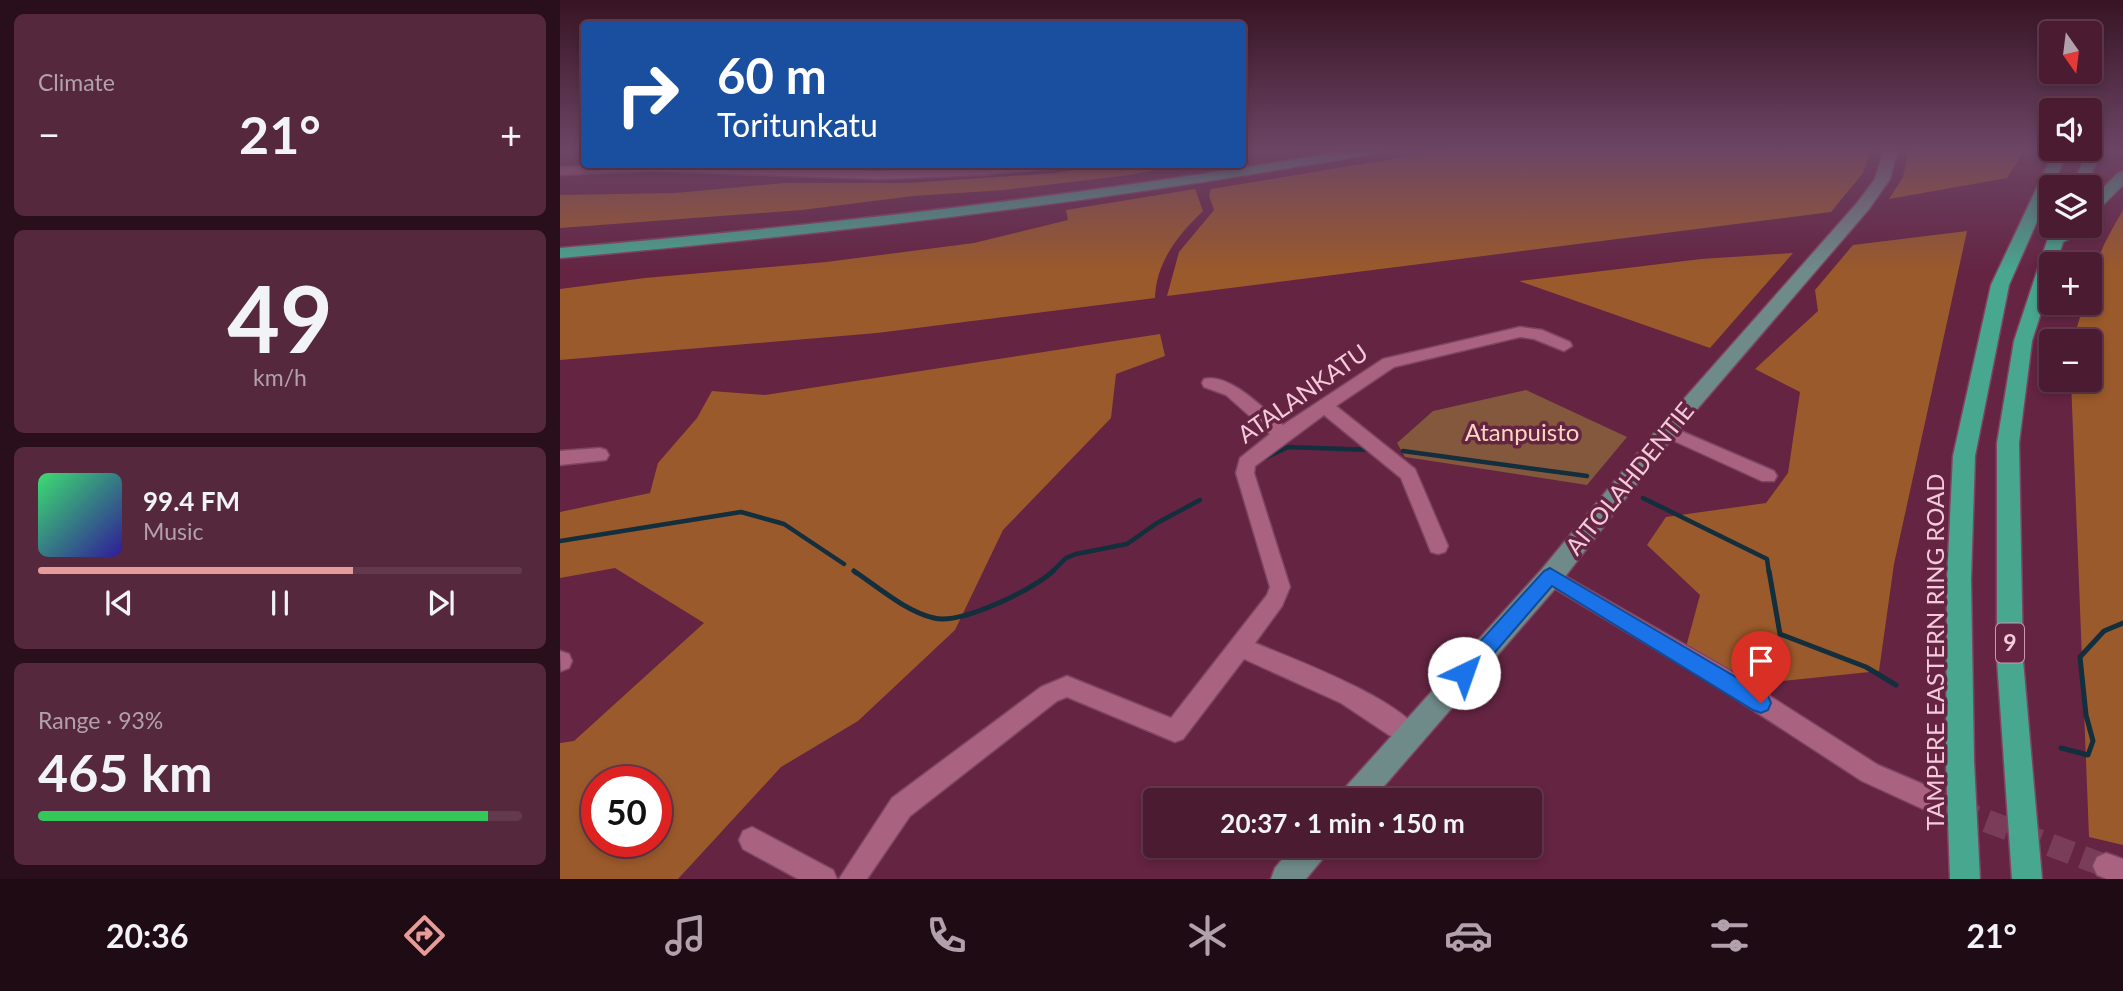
<!DOCTYPE html>
<html lang="en">
<head>
<meta charset="utf-8">
<style>
	body { margin:0; font-family:Lato,sans-serif; background:#55283e; color:#f1f3f6; height:100vh; display:flex; flex-direction:column; font-size:26px; white-space:nowrap }
	* { box-sizing:border-box; margin:0 }
	p { font-size:23px; color:#b2a1ac }
	.icon { flex:none; width:38px; height:38px; fill:none; stroke:currentColor; stroke-width:2; stroke-linecap:round; stroke-linejoin:round }
	.map { position:relative; flex:1; overflow:hidden }
	.details { display:flex; flex-direction:column; gap:14px; padding:14px; background:#290f1c; width:560px }
	.details>* { flex:none }
	.guide { position:absolute; left:21px; top:21px; width:665px; height:147px; border-radius:7px; box-shadow:0 4px 10px #0003,0 0 0 2px #62394d; background:#1a4fa0; color:#fff; overflow:hidden }
	.needle { width:46px; rotate:166deg }
	.buttons { position:absolute; left:1479px; top:21px; display:grid; gap:14px }
	.buttons a { display:grid; place-items:center; width:63px; height:63px; border-radius:7px; background:#4b1b32; box-shadow:0 4px 10px #0003,0 0 0 2px #62394d; font-size:35px }
	.speed { position:absolute; left:21px; top:766px; display:flex; gap:14px; font-size:35px; font-weight:700; text-align:center }
	.speed>* { display:grid; place-content:center; width:91px; height:91px; border-radius:50%; background:#4b1b32; box-shadow:0 4px 10px #0003,0 0 0 2px #62394d; line-height:1 }
	.speed .limit { border:10px solid #d22; background:#fff; color:#111 }
	.pin { position:absolute; display:grid; place-items:center; width:60px; height:60px; color:#fff; margin:-72px -30px; border-radius:50% 50% 50% 0; rotate:-45deg; box-shadow:0 0 7px #0007 }
	.pin .icon { rotate:45deg }
	.me { position:absolute; width:77px; margin:-38px; rotate:42deg; stroke-linejoin:round; filter:drop-shadow(0 0 5px #0008) }
	.turn { display:flex; align-items:center; gap:24px; height:147px; padding:0 21px; font-size:32px }
	.turn .icon { width:91px; height:91px; stroke-width:2.5 }
	.turn b { display:block; font-size:49px; line-height:60px }
	.big { font-size:52px; font-weight:700; line-height:1.1 }
	.details .card { flex:1; display:flex; flex-direction:column; justify-content:center; gap:10px; min-width:0; padding:0 24px; border-radius:10px; background:#55283e }
	.details .dial { align-items:center; gap:0 }
	.dial b { font-size:91px; line-height:1 }
	.song { display:flex; align-items:center; gap:21px }
	.cover { width:84px; height:84px; border-radius:10px; background:linear-gradient(135deg,hsl(140 70% 55%),hsl(250 70% 35%)) }
	.played { height:7px; border-radius:4px; background:linear-gradient(90deg,#e69b98 65%,#62394d 65%) }
	.keys { display:flex; justify-content:space-around; direction:ltr }
	.heat { display:flex; justify-content:space-between; align-items:center; font-size:38px; direction:ltr }
	.charge { height:10px; border-radius:5px; background:linear-gradient(90deg,#34c759 93%,#62394d 0) }
	.trip { position:absolute; left:583px; top:788px; width:399px; height:70px; border-radius:7px; background:#4b1b32; box-shadow:0 4px 10px #0003,0 0 0 2px #62394d; font-weight:700; line-height:70px; text-align:center }
	.menu { display:flex; height:112px; justify-content:space-around; align-items:center; background:#1e0b14; color:#b2a1ac }
	.menu .icon { width:49px; height:49px }
	.menu .selected { color:#e69b98 }
	.menu b { font-size:32px; color:#f1f3f6 }
	main { display:flex; flex:1; min-height:0 }
	.map>svg:first-child { display:block }
</style>
</head>
<body>
<main>
<section class="details">
<div class="card"><p>Climate</p>
<div class="heat"><a>−</a><b class="big">21°</b><a>+</a></div>
</div>
<div class="card dial"><b>49</b><p>km/h</p></div>
<div class="card">
<div class="song"><i class="cover"></i><div><b>99.4 FM</b><p>Music</p></div></div>
<div class="played"></div>
<div class="keys"><svg class="icon" aria-label="previous" viewBox="0 0 24 24"><path d="M18 5L8 12l10 7zM5 5v14"/></svg><svg class="icon" aria-label="pause" viewBox="0 0 24 24"><path d="M8 5v14M16 5v14"/></svg><svg class="icon" aria-label="next" viewBox="0 0 24 24"><path d="M6 5l10 7-10 7zM19 5v14"/></svg></div>
</div>
<div class="card"><p>Range · 93%</p><b class="big">465 km</b><div class="charge"></div></div>
</section>
<div class="map">
<svg width="1563" height="879" viewBox="0 0 1563 879">
	<rect width="100%" height="100%" fill="#642442"/>
	<path fill="#83583c" d="M 966,390 L 1067,437 L 1027,485 L 845,457 L 837,443 L 873,411 Z"/>
	<g fill="#9b5a2b" fill-rule="evenodd">
		<path d="M 892,149 L 1312,149 L 1303,173 L 1271,212 L 607,296 L 619,252 L 654,210 L 649,195 L 651,189 Z"/>
		<path d="M 1349,149 L 1465,149 L 1447,178 L 1329,199 L 1343,177 Z"/>
		<path d="M 556,164 L 622,165 L 570,175 L 444,190 L 353,196 L 242,210 L 0,228 L 0,195 L 115,193 L 224,183 L 348,183 L 495,173 Z"/>
		<path d="M 635,189 L 643,211 C 618,235 596,262 595,298 L 317,333 L 0,360 L 0,289 L 85,278 L 266,262 L 414,243 L 508,220 L 506,210 Z"/>
		<path d="M 1563,210 L 1563,845 L 1529,837 L 1511,380 L 1530,380 L 1530,341 L 1513,341 L 1524,303 L 1530,303 C 1530,267 1545,241 1563,210 Z"/>
		<path d="M 1407,231 L 1334,564 L 1319,671 L 1193,684 L 1126,647 L 1140,595 L 1087,545 L 1106,517 L 1206,503 L 1228,473 L 1240,392 L 1195,369 L 1258,311 L 1255,290 L 1293,245 Z"/>
		<path d="M 1233,253 L 1150,348 L 959,281 L 1141,259 Z"/>
		<path d="M 600,334 L 605,356 L 556,374 L 551,418 L 443,530 L 395,630 L 298,721 L 221,767 L 118,879 L 0,879 L 0,743 L 14,741 L 144,623 L 55,568 L 0,578 L 0,512 L 90,493 L 98,463 L 137,418 L 152,391 L 205,395 ZM 96,782 L 96,842 L 37,842 L 37,782 Z"/>
	</g>
	<g fill="none" stroke-linecap="round" stroke-linejoin="round">
		<g stroke="#132e3c" stroke-width="4.5">
			<path d="M 843,451 L 1027,476"/>
			<path d="M 705,458 L 728,447 L 812,450"/>
			<path d="M 1083,498 L 1207,559 L 1209,573"/>
			<path d="M 0,541 L 181,512 L 224,524 L 284,564"/>
			<path d="M 294,571 L 296,573"/>
			<path d="M 491,573 L 506,558 L 516,554 L 567,544 L 597,523 L 640,500"/>
		</g>
		<g stroke="#132e3c" stroke-width="5">
			<path d="M 294,571 C 318,587 345,611 374,618 C 400,625 473,590 493,571"/>
			<path d="M 1209,571 L 1220,634 L 1306,667 L 1336,685"/>
			<path d="M 1501,748 L 1528,755 L 1533,741 L 1526,715 L 1520,657 L 1544,631 L 1563,623"/>
		</g>
		<path stroke="#7a3d59" stroke-width="23" stroke-dasharray="23 11" stroke-linecap="butt" d="M 1363,797 L 1546,866"/>
		<defs>
			<g id="minor">
				<path d="M 64,164 L 319,171 L 507,164 L 501,168 L 421,175 L 319,179 L 92,171 L 0,175 L 0,167 Z"/>
				<path d="M 960,327 L 982,330 L 1010,342 L 1012,346 L 1004,351 L 974,339 L 960,337 L 834,367 L 776,406 L 855,469 L 888,546 L 885,552 L 878,554 L 871,552 L 841,478 L 764,415 L 695,466 L 694,473 L 730,587 L 722,606 L 695,643 C 731,658 846,701 861,735 L 857,743 L 849,746 L 841,743 L 781,703 L 684,659 L 623,739 L 615,742 L 507,697 L 497,701 L 350,816 L 307,879 L 279,879 L 332,798 L 481,687 L 507,676 L 611,718 L 707,595 L 710,587 L 676,473 L 680,458 L 710,434 L 666,395 L 644,387 L 642,383 L 644,379 C 669,372 705,410 723,425 L 823,359 Z"/>
				<path d="M 1107,425 L 1214,471 L 1217,476 L 1214,481 L 1202,481 L 1101,435 L 1098,431 L 1101,427 Z"/>
				<path d="M 40,448 L 46,450 L 49,455 L 46,460 L 0,465 L 0,451 Z"/>
				<path d="M 991,568 L 1169,670 L 1318,765 L 1372,788 L 1375,797 L 1372,806 L 1363,809 L 1302,781 L 1153,684 L 984,582 L 981,576 L 984,570 Z"/>
				<path d="M 0,651 L 9,654 L 12,661 L 9,668 L 1,671 Z"/>
				<path d="M 192,827 L 273,870 L 277,879 L 238,879 L 183,849 L 179,840 L 183,831 Z"/>
				<path d="M 1546,853 L 1563,859 L 1563,879 L 1547,879 L 1537,875 L 1533,866 L 1537,857 Z"/>
			</g>
			<g id="major">
				<path d="M 1324,149 L 1338,149 L 1330,179 L 1309,209 L 1114,436 L 1000,583 L 812,800 L 779,800 L 783,790 L 982,569 L 1100,426 L 1297,203 L 1315,179 Z"/>
				<path d="M 734,845 L 769,845 L 765,856 L 746,879 L 711,879 L 715,868 Z"/>
			</g>
			<g id="highway">
				<path d="M 796,149 L 825,149 L 818,153 C 547,201 274,234 0,258 L 0,248 C 267,225 532,195 796,149 Z"/>
				<path d="M 1495,149 L 1509,149 L 1449,285 L 1415,456 L 1411,580 L 1414,761 L 1420,879 L 1390,879 L 1386,761 L 1387,580 L 1393,456 L 1431,285 Z"/>
				<path d="M 1529,149 L 1543,149 L 1525,187 L 1511,187 Z"/>
				<path d="M 1563,171 L 1563,185 L 1536,212 L 1530,214 L 1530,201 L 1558,173 Z"/>
				<path d="M 1492,226 L 1525,226 L 1520,234 L 1503,242 L 1496,264 L 1491,264 L 1491,281 L 1472,341 L 1459,443 L 1463,660 L 1482,879 L 1452,879 L 1437,660 L 1437,443 L 1454,341 Z"/>
			</g>
		</defs>
		<use href="#minor" stroke="#7e4562" stroke-width="3"/>
		<use href="#major" stroke="#7e4562" stroke-width="3"/>
		<use href="#highway" stroke="#7e4562" stroke-width="3"/>
		<use href="#minor" fill="#a96280" fill-rule="evenodd"/>
		<use href="#major" fill="#6f8b89" fill-rule="evenodd"/>
		<use href="#highway" fill="#48a78f" fill-rule="evenodd"/>
	</g>
	<linearGradient id="sky" x2="0" y2="1"><stop stop-color="#371424"/><stop offset="0.55" stop-color="#6c4565"/><stop offset="1" stop-color="#6c4565" stop-opacity="0"/></linearGradient>
	<rect width="1563" height="272" fill="url(#sky)"/>
	<path fill="#1a73e8" stroke="#114b97" stroke-width="2" d="M 990,568 L 1208,696 L 1211,703 L 1208,710 L 1201,713 L 1193,710 L 992,586 L 911,680 L 904,683 L 897,680 L 894,673 L 897,667 L 984,571 Z"/>
	<g text-anchor="middle" stroke-width="7" stroke-linejoin="round" paint-order="stroke">
		<rect fill="#642442" stroke="#c999ac" stroke-width="2" x="1436" y="623.5" width="28" height="39" rx="5"/>
		<g font-size="23" font-weight="bold" fill="#f4cbda">
			<text x="1450" y="651">9</text>
		</g>
		<g font-size="24" fill="#f4cbda" stroke="#642442">
			<text transform="translate(743 394) rotate(-35)" y="8">ATALANKATU</text>
			<text transform="translate(1070 479) rotate(-51)" y="8">AITOLAHDENTIE</text>
			<text transform="translate(1376 652) rotate(-90)" y="8">TAMPERE EASTERN RING ROAD</text>
		</g>
		<g font-size="24" fill="#fcd6bd" stroke="#642442">
			<text x="962" y="441">Atanpuisto</text>
		</g>
	</g>
</svg>
<div class="buttons">
<a><svg class="needle" viewBox="-14 -14 28 28"><path d="M0-13l5 13h-10z" fill="#e53935"/><path d="M0 13l5-13h-10z" fill="#b2a1ac"/></svg></a>
<a><svg class="icon" aria-label="sound" viewBox="0 0 24 24"><path d="M4 9h4l5-4v14l-5-4H4zM17 9q2 3 0 6"/></svg></a>
<a><svg class="icon" aria-label="layers" viewBox="0 0 24 24"><path d="M12 4l9 5-9 5-9-5zM3 14l9 5 9-5"/></svg></a>
<a>+</a>
<a>−</a>
</div>
<div class="speed"><div class="limit">50</div></div>
<div class="pin" style="left:1201px;top:703px;background:#d93025"><svg class="icon" aria-label="arrive" viewBox="0 0 24 24"><path d="M6 21V4h12l-3 4 3 4H6"/></svg></div>
<svg class="me" style="left:904px;top:673px" viewBox="-20 -20 40 40"><circle r="19" fill="#fff"/><path d="M0-13L10 11 0 6-10 11z" fill="#1a73e8"/></svg>
<div class="trip">20:37 · 1 min · 150 m</div>
<div class="guide">
<div class="turn"><svg class="icon" aria-label="right" viewBox="0 0 24 24"><path d="M7 20v-9h11M14 6l5 5-5 5"/></svg><div><b>60 m</b>Toritunkatu</div></div>
</div>
</div>
</main>
<nav class="menu">
<b>20:36</b>
<svg class="icon selected" aria-label="directions" viewBox="0 0 24 24"><path d="M12 3l9 9-9 9-9-9zM9 14v-3h6M13 9l2 2-2 2"/></svg>
<svg class="icon" aria-label="music" viewBox="0 0 24 24"><path d="M9 18V5l10-2v13"/><circle cx="6" cy="18" r="3"/><circle cx="16" cy="16" r="3"/></svg>
<svg class="icon" aria-label="phone" viewBox="0 0 24 24"><path d="M5 4h4l2 5-3 2q2 4 5 5l2-3 5 2v4C11 20 4 13 5 4z"/></svg>
<svg class="icon" aria-label="climate" viewBox="0 0 24 24"><path d="M12 3v18M4 7l16 10M4 17L20 7"/></svg>
<svg class="icon" aria-label="car" viewBox="0 0 24 24"><path d="M5 17H2v-5l4-1 3-4h7l3 4 3 1v5h-3M9 17h6M6 11h13"/><circle cx="7" cy="17" r="2"/><circle cx="17" cy="17" r="2"/></svg>
<svg class="icon" aria-label="filters" viewBox="0 0 24 24"><path d="M4 7h16M4 17h16"/><circle cx="9" cy="7" r="2"/><circle cx="15" cy="17" r="2"/></svg>
<b>21°</b>
</nav>
</body>
</html>
